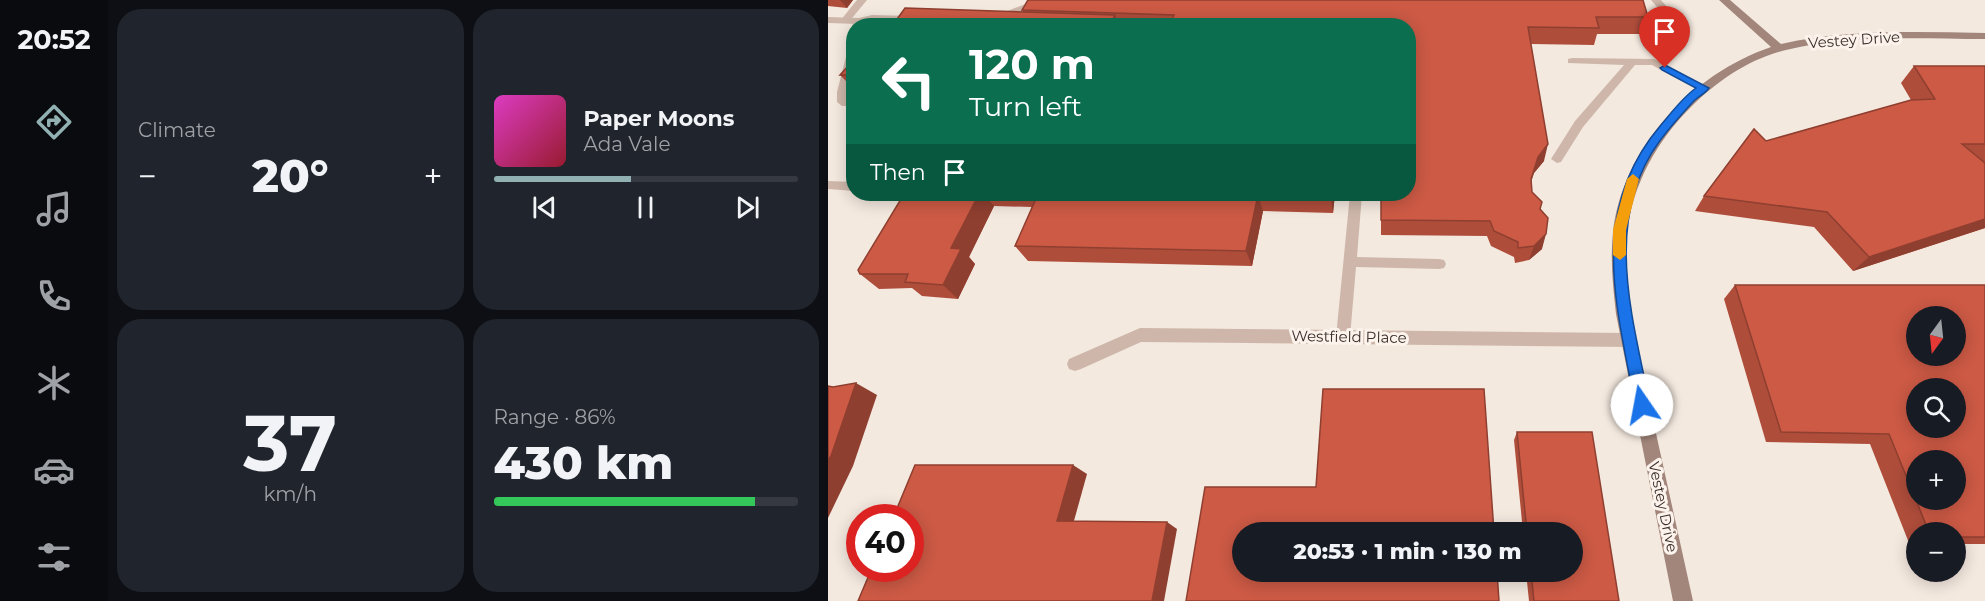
<!DOCTYPE html>
<html lang="en">
<head>
<meta charset="utf-8">
<style>
	body { margin:0; font-family:Montserrat,sans-serif; background:#20242c; color:#f1f3f6; height:100vh; display:flex; flex-direction:column; font-size:22px; white-space:nowrap }
	* { box-sizing:border-box; margin:0 }
	p { font-size:20px; color:#9ea1a6 }
	.icon { flex:none; width:33px; height:33px; fill:none; stroke:currentColor; stroke-width:2; stroke-linecap:round; stroke-linejoin:round }
	.map { position:relative; flex:1; overflow:hidden }
	.details { display:flex; flex-direction:column; gap:9px; padding:9px; background:#0d0f14; width:720px }
	.details>* { flex:none }
	.hud { position:absolute; left:18px; top:18px; width:570px; height:183px; border-radius:24px; box-shadow:0 3px 15px #0003; background:#0b6e4f; color:#fff; overflow:hidden }
	.needle { width:39px; rotate:195deg }
	.tools { position:absolute; left:1078px; top:306px; display:grid; gap:12px }
	.tools a { display:grid; place-items:center; width:60px; height:60px; border-radius:50%; background:#171b24; box-shadow:0 3px 15px #0003; font-size:30px }
	.speed { position:absolute; left:18px; top:504px; display:flex; gap:12px; font-size:30px; font-weight:700; text-align:center }
	.speed>* { display:grid; place-content:center; width:78px; height:78px; border-radius:50%; background:#171b24; box-shadow:0 3px 15px #0003; line-height:1 }
	.speed .limit { border:9px solid #d22; background:#fff; color:#111 }
	.pin { position:absolute; display:grid; place-items:center; width:51px; height:51px; color:#fff; margin:-62px -26px; border-radius:50% 50% 50% 0; rotate:-45deg; box-shadow:0 0 6px #0007 }
	.pin .icon { rotate:45deg }
	.me { position:absolute; width:66px; margin:-33px; rotate:348deg; stroke-linejoin:round; filter:drop-shadow(0 0 4px #0008) }
	.turn { display:flex; align-items:center; gap:21px; height:126px; padding:0 24px; font-size:27px }
	.turn .icon { width:78px; height:78px; stroke-width:2.5 }
	.turn b { display:block; font-size:42px; line-height:51px }
	.then { display:flex; align-items:center; height:57px; padding:0 24px; background:#0003; gap:12px; font-size:22px }
	.big { font-size:45px; font-weight:800; line-height:1.1 }
	.details .card { flex:1; display:flex; flex-direction:column; justify-content:center; gap:9px; min-width:0; padding:0 21px; border-radius:24px; background:#20242c }
	.details .dial { align-items:center; gap:0 }
	.dial b { font-size:78px; line-height:1 }
	.song { display:flex; align-items:center; gap:18px }
	.cover { width:72px; height:72px; border-radius:9px; background:linear-gradient(135deg,hsl(310 70% 55%),hsl(350 70% 35%)) }
	.played { height:6px; border-radius:3px; background:linear-gradient(90deg,#91b0b2 45%,#363941 45%) }
	.keys { display:flex; justify-content:space-around; direction:ltr }
	.heat { display:flex; justify-content:space-between; align-items:center; font-size:33px; direction:ltr }
	.charge { height:9px; border-radius:4px; background:linear-gradient(90deg,#34c759 86%,#363941 0) }
	.details .tiles { flex:1; display:grid; gap:9px; grid-template-columns:repeat(2,1fr) }
	.trip { position:absolute; left:404px; top:522px; width:351px; height:60px; border-radius:30px; background:#171b24; box-shadow:0 3px 15px #0003; font-weight:800; line-height:60px; text-align:center }
	main { display:flex; flex:1; min-height:0 }
	.tab-bar { display:flex; flex-direction:column; width:108px; justify-content:space-around; align-items:center; background:#090b0e; color:#9ea1a6 }
	.tab-bar .icon { width:42px; height:42px }
	.tab-bar .active { color:#91b0b2 }
	.tab-bar b { font-size:27px; color:#f1f3f6 }
	.map>svg:first-child { display:block }
</style>
</head>
<body>
<main>
<nav class="tab-bar">
<b>20:52</b>
<svg class="icon active" aria-label="directions" viewBox="0 0 24 24"><path d="M12 3l9 9-9 9-9-9zM9 14v-3h6M13 9l2 2-2 2"/></svg>
<svg class="icon" aria-label="music" viewBox="0 0 24 24"><path d="M9 18V5l10-2v13"/><circle cx="6" cy="18" r="3"/><circle cx="16" cy="16" r="3"/></svg>
<svg class="icon" aria-label="phone" viewBox="0 0 24 24"><path d="M5 4h4l2 5-3 2q2 4 5 5l2-3 5 2v4C11 20 4 13 5 4z"/></svg>
<svg class="icon" aria-label="climate" viewBox="0 0 24 24"><path d="M12 3v18M4 7l16 10M4 17L20 7"/></svg>
<svg class="icon" aria-label="car" viewBox="0 0 24 24"><path d="M5 17H2v-5l4-1 3-4h7l3 4 3 1v5h-3M9 17h6M6 11h13"/><circle cx="7" cy="17" r="2"/><circle cx="17" cy="17" r="2"/></svg>
<svg class="icon" aria-label="filters" viewBox="0 0 24 24"><path d="M4 7h16M4 17h16"/><circle cx="9" cy="7" r="2"/><circle cx="15" cy="17" r="2"/></svg>
</nav>
<section class="details">
<div class="tiles">
<div class="card"><p>Climate</p>
<div class="heat"><a>−</a><b class="big">20°</b><a>+</a></div>
</div>
<div class="card">
<div class="song"><i class="cover"></i><div><b>Paper Moons</b><p>Ada Vale</p></div></div>
<div class="played"></div>
<div class="keys"><svg class="icon" aria-label="previous" viewBox="0 0 24 24"><path d="M18 5L8 12l10 7zM5 5v14"/></svg><svg class="icon" aria-label="pause" viewBox="0 0 24 24"><path d="M8 5v14M16 5v14"/></svg><svg class="icon" aria-label="next" viewBox="0 0 24 24"><path d="M6 5l10 7-10 7zM19 5v14"/></svg></div>
</div>
<div class="card dial"><b>37</b><p>km/h</p></div>
<div class="card"><p>Range · 86%</p><b class="big">430 km</b><div class="charge"></div></div>
</div>
</section>
<div class="map">
<svg width="1157" height="601" viewBox="0 0 1157 601">
	<rect width="100%" height="100%" fill="#f4e9df"/>
	<g fill="none" stroke-linecap="round" stroke-linejoin="round">
		<g fill="#ceb7aa" fill-rule="evenodd">
			<path d="M 29,0 L 39,0 L 20,23 L 14,23 L 12,21 Z"/>
			<path d="M 199,0 L 209,0 L 203,8 L 170,20 L 165,17 L 197,4 Z"/>
			<path d="M 823,0 L 833,0 L 851,21 L 852,34 L 844,34 L 843,23 Z"/>
			<path d="M 44,15 L 85,16 L 90,19 L 85,22 L 44,21 L 34,23 L 34,26 L 26,26 L 26,28 L 24,26 L 27,19 Z"/>
			<path d="M 26,42 L 26,67 L 19,98 L 26,98 L 26,106 L 14,106 L 9,102 L 9,92 L 21,45 Z"/>
			<path d="M 744,58 L 826,59 L 881,88 L 876,92 L 872,91 L 824,65 L 807,65 L 755,127 L 733,162 L 729,163 L 723,159 L 747,121 L 796,65 L 740,63 L 740,59 Z"/>
			<path d="M 0,181 L 26,182 L 26,191 L 0,189 Z"/>
			<path d="M 522,194 L 534,194 L 529,257 L 611,259 L 616,260 L 618,264 L 616,268 L 611,269 L 528,267 L 522,337 L 520,341 L 515,343 L 510,341 L 508,337 Z"/>
		</g>
		<g fill="#ceb7aa" fill-rule="evenodd">
			<path d="M 0,17 L 30,18 L 35,21 L 30,24 L 0,23 Z"/>
			<path d="M 312,328 L 801,333 L 807,335 L 809,340 L 807,345 L 801,347 L 313,342 L 253,369 L 247,371 L 241,369 L 239,364 L 241,359 Z"/>
		</g>
		<path fill="#a2867b" fill-rule="evenodd" d="M 891,0 L 902,0 L 953,44 C 1020,29 1089,32 1157,33 L 1157,39 C 1091,39 1022,34 958,50 C 921,59 889,81 862,108 C 829,141 805,184 799,231 C 792,286 809,343 820,397 C 835,465 850,533 865,601 L 845,601 L 788,314 C 785,287 782,260 785,232 C 795,147 864,74 943,47 Z"/>
	</g>
	<g fill="#af4d3b">
		<path d="M 0,0 L 25,0 L 19,8 L 0,6 Z"/>
		<path d="M 194,10 L 820,17 L 814,34 L 769,34 L 766,45 L 703,44 L 716,161 L 706,173 L 703,181 L 704,192 L 712,209 L 714,249 L 701,260 L 687,263 L 686,257 L 663,246 L 659,236 L 553,235 L 553,220 L 580,26 L 64,26 L 195,12 Z"/>
		<path d="M 26,45 L 26,89 L 12,75 L 21,65 Z"/>
		<path d="M 1086,66 L 1157,66 L 1157,228 L 1025,271 L 986,227 L 867,211 L 876,196 L 938,141 L 1083,100 L 1073,83 Z"/>
		<path d="M 51,194 L 507,194 L 505,213 L 435,211 L 424,266 L 200,261 L 187,246 L 204,207 L 166,206 L 141,257 L 147,264 L 130,299 L 94,296 L 84,288 L 51,289 L 32,274 L 74,198 L 55,197 Z"/>
		<path d="M 907,285 L 1157,285 L 1157,544 L 1128,544 L 1128,532 L 1089,532 L 1089,543 L 1081,543 L 1042,444 L 938,442 L 896,299 Z"/>
		<path d="M 689,432 L 791,601 L 701,601 L 698,572 L 744,572 L 744,532 L 695,532 L 686,440 Z"/>
	</g>
	<g fill="#8f3f30">
		<path d="M 12,0 L 25,0 L 19,8 Z"/>
		<path d="M 287,15 L 291,26 L 281,26 Z"/>
		<path d="M 720,144 L 716,161 L 706,173 L 699,195 L 710,157 Z"/>
		<path d="M 151,194 L 155,194 L 166,206 L 141,257 L 147,264 L 130,299 L 115,285 L 123,248 Z"/>
		<path d="M 503,194 L 507,194 L 505,213 L 503,197 Z"/>
		<path d="M 430,195 L 435,211 L 424,266 L 418,251 Z"/>
		<path d="M 1157,219 L 1157,228 L 1025,271 L 1041,257 Z"/>
		<path d="M 718,234 L 714,249 L 701,260 L 706,246 Z"/>
		<path d="M 28,383 L 49,395 L 25,466 L 0,518 L 0,461 Z"/>
		<path d="M 245,465 L 259,474 L 244,528 L 229,521 Z"/>
		<path d="M 339,522 L 349,529 L 336,601 L 324,601 Z"/>
	</g>
	<g fill="#cc5a45" stroke="#8f3f30" stroke-width="1.5" fill-rule="evenodd">
		<path d="M 200,0 L 815,0 L 820,17 L 768,17 L 771,28 L 700,27 L 720,144 L 710,157 L 703,179 L 704,192 L 714,202 L 712,209 L 720,218 L 718,234 L 706,246 L 690,248 L 690,242 L 666,231 L 662,221 L 553,220 L 553,194 L 580,194 L 580,26 L 342,25 L 346,15 L 194,10 Z"/>
		<path d="M 77,8 L 287,15 L 281,26 L 64,26 Z"/>
		<path d="M 26,45 L 26,75 L 12,75 L 21,65 Z"/>
		<path d="M 1086,66 L 1157,66 L 1157,144 L 1134,144 L 1157,163 L 1157,219 L 1041,257 L 999,212 L 876,196 L 926,129 L 938,141 L 1083,100 L 1107,99 Z"/>
		<path d="M 76,194 L 151,194 L 123,248 L 133,249 L 115,285 L 77,282 L 80,274 L 32,274 L 30,270 Z"/>
		<path d="M 210,194 L 503,194 L 503,197 L 430,195 L 418,251 L 187,246 Z"/>
		<path d="M 907,285 L 1157,285 L 1157,537 L 1128,537 L 1128,532 L 1101,532 L 1061,434 L 953,432 ZM 1089,316 L 1128,316 L 1128,356 L 1089,356 ZM 1089,388 L 1128,388 L 1128,428 L 1089,428 ZM 1089,460 L 1128,460 L 1128,500 L 1089,500 Z"/>
		<path d="M 28,383 L 3,456 L 0,461 L 0,386 L 5,387 Z"/>
		<path d="M 495,389 L 656,389 L 666,532 L 414,532 L 414,572 L 669,572 L 671,601 L 358,601 L 377,487 L 488,487 Z"/>
		<path d="M 689,432 L 764,432 L 791,601 L 706,601 L 703,572 L 744,572 L 744,532 L 699,532 Z"/>
		<path d="M 87,465 L 245,465 L 229,521 L 339,522 L 324,601 L 30,601 L 44,568 L 82,568 L 82,518 L 65,518 Z"/>
	</g>
	<path fill="#1a73e8" stroke="#114b97" stroke-width="1.5" d="M 837,65 L 881,88 C 877,94 869,97 864,103 C 853,115 841,128 831,142 C 774,220 805,319 822,405 L 820,410 L 814,412 L 809,410 L 807,405 C 789,306 759,211 833,125 C 844,112 854,98 868,88 L 834,70 L 832,68 Z"/>
	<path fill="#f59e0b" d="M 805,174 L 811,179 L 798,230 L 798,255 L 792,260 L 785,255 L 785,230 L 799,179 Z"/>
	<g text-anchor="middle" stroke-width="6" stroke-linejoin="round" paint-order="stroke">
		<g font-size="15" fill="#3b2e2a" stroke="#fbf3ec">
			<text transform="translate(1026 40) rotate(-4)" y="5">Vestey Drive</text>
			<text transform="translate(521 337) rotate(1)" y="5">Westfield Place</text>
			<text transform="translate(835 507) rotate(78)" y="5">Vestey Drive</text>
		</g>
	</g>
</svg>
<div class="tools">
<a><svg class="needle" viewBox="-14 -14 28 28"><path d="M0-13l5 13h-10z" fill="#e53935"/><path d="M0 13l5-13h-10z" fill="#9ea1a6"/></svg></a>
<a><svg class="icon" aria-label="search" viewBox="0 0 24 24"><circle cx="10" cy="10" r="6"/><path d="M15 15l6 6"/></svg></a>
<a>+</a>
<a>−</a>
</div>
<div class="speed"><div class="limit">40</div></div>
<div class="pin" style="left:837px;top:68px;background:#d93025"><svg class="icon" aria-label="arrive" viewBox="0 0 24 24"><path d="M6 21V4h12l-3 4 3 4H6"/></svg></div>
<svg class="me" style="left:814px;top:405px" viewBox="-20 -20 40 40"><circle r="19" fill="#fff"/><path d="M0-13L10 11 0 6-10 11z" fill="#1a73e8"/></svg>
<div class="trip">20:53 · 1 min · 130 m</div>
<div class="hud">
<div class="turn"><svg class="icon" aria-label="left" viewBox="0 0 24 24"><path d="M17 20v-9H6M10 6l-5 5 5 5"/></svg><div><b>120 m</b>Turn left</div></div>
<div class="then">Then<svg class="icon" aria-label="arrive" viewBox="0 0 24 24"><path d="M6 21V4h12l-3 4 3 4H6"/></svg></div>
</div>
</div>
</main>
</body>
</html>
